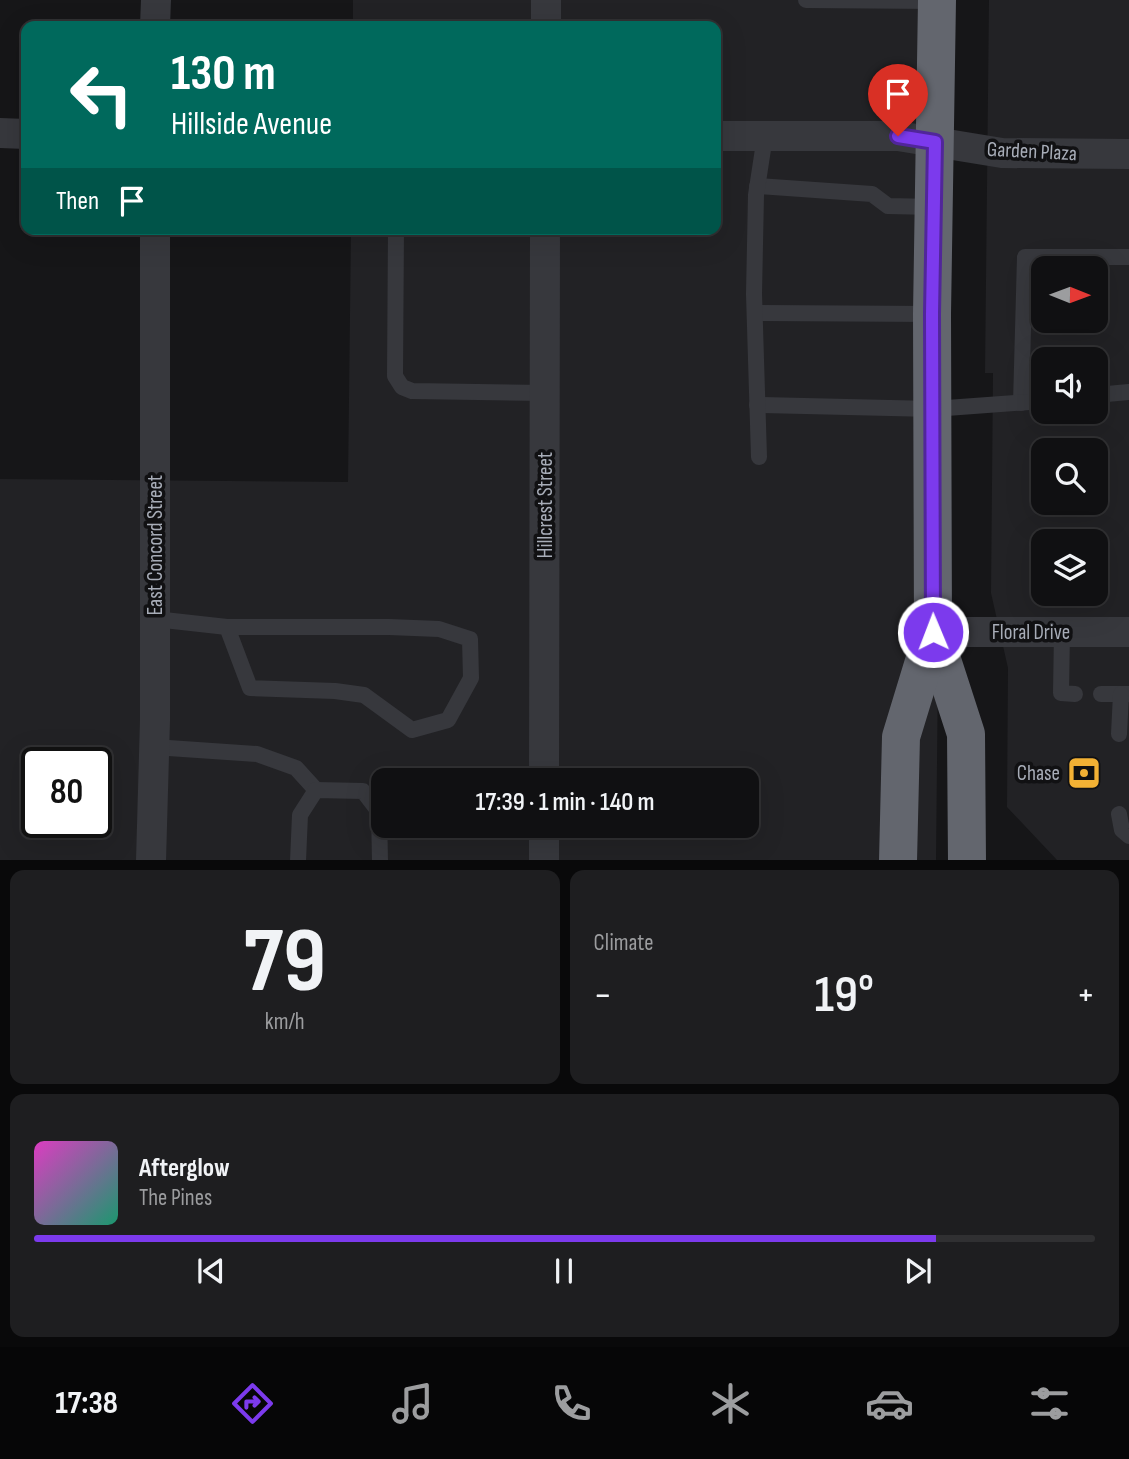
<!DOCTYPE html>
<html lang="en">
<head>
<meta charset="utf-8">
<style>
	body { margin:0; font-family:"Sofia Sans Condensed",sans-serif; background:#1e1e20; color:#f1f3f6; height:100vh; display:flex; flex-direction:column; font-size:26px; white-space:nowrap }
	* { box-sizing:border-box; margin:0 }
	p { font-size:23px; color:#9c9d9f }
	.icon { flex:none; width:38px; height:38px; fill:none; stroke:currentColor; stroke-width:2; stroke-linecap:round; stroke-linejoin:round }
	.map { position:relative; height:860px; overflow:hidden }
	.details { display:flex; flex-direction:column; gap:10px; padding:10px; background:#09090a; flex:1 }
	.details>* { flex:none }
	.banner { position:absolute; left:21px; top:21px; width:700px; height:214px; border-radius:14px; box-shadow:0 7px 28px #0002,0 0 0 2px #303032; background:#00695c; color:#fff; overflow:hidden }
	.needle { width:46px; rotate:91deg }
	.fabs { position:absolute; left:1031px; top:256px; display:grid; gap:14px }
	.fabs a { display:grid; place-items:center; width:77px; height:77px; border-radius:14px; background:#101012; box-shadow:0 7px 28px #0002,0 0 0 2px #303032; font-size:35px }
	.speed { position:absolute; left:21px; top:747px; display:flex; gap:14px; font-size:35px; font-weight:700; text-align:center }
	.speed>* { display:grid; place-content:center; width:91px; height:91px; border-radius:50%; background:#101012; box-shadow:0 7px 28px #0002,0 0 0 2px #303032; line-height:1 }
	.speed .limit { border:4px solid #111; border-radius:10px; background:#fff; color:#111 }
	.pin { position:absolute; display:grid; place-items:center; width:60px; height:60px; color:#fff; margin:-72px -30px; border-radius:50% 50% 50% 0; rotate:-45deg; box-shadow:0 0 7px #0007 }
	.pin .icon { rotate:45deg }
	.me { position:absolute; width:77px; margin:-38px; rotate:359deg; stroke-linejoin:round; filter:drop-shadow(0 0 5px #0008) }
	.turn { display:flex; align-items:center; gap:24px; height:147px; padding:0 35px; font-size:32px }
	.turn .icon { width:91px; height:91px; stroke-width:2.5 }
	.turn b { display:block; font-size:49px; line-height:60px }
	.then { display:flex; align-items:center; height:66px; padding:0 35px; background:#0003; gap:14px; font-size:26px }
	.big { font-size:52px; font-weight:600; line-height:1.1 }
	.details .card { flex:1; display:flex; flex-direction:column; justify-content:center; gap:10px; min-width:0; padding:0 24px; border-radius:14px; background:#1e1e20 }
	.details .dial { align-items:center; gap:0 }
	.dial b { font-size:91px; line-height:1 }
	.song { display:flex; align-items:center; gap:21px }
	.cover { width:84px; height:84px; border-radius:10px; background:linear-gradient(135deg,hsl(310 70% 55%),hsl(160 70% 35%)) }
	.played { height:7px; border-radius:4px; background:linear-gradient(90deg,#7c3aed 85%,#303032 85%) }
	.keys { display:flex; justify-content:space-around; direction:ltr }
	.heat { display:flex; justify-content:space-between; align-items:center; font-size:38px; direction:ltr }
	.details .tiles { flex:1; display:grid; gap:10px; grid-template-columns:1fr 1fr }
	.card:last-child { grid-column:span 2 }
	.trip { position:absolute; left:371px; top:768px; width:388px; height:70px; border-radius:14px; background:#101012; box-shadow:0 7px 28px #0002,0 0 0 2px #303032; font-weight:600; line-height:70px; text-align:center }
	.tabs { display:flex; height:112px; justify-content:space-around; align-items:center; background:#060607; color:#9c9d9f }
	.tabs .icon { width:49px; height:49px }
	.tabs .current { color:#7c3aed }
	.tabs b { font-size:32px; color:#f1f3f6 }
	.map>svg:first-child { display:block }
</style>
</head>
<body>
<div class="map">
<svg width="1129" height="861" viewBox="0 0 1129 861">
	<rect width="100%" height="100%" fill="#161618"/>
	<g fill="#222225" fill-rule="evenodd">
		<path d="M 353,0 L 945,0 L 936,860 L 0,861 L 0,479 L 348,482 L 351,229 L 716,229 L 716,26 L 353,26 ZM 37,763 L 96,763 L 96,822 L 37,822 ZM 383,780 L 747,780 L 747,826 L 383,826 Z"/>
		<path d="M 989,0 L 1129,0 L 1129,860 L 1057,860 L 1007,807 L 1008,668 L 991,593 L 993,373 L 985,373 ZM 1043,268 L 1096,268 L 1096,320 L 1043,320 ZM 1043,359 L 1096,359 L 1096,411 L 1043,411 ZM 1043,450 L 1096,450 L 1096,502 L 1043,502 ZM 1043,541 L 1096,541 L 1096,593 L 1043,593 Z"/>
	</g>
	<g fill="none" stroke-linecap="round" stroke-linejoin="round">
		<g stroke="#37383d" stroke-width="16">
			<path d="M 806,0 L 936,1"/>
			<path d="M 757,186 L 872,194 L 888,206 L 934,207"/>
			<path d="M 396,229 L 395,376 L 402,387 L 412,391 L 545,393"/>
			<path d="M 755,313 L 932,314"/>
			<path d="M 1096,395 L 1129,392"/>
			<path d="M 1021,403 L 1025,257 L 1129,257"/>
			<path d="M 757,405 L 933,409 L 1043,401"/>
			<path d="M 759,457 L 754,294 L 756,195 L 765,136"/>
			<path d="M 155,619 L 227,627 L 389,627 L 439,629 L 470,639 L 471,678 L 448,720 L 412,730 L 364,695 L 335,691 L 250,688 L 227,627"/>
			<path d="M 1062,632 L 1061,693 L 1075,694"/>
			<path d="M 1101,694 L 1129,694"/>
			<path d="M 1119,734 L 1121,694"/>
			<path d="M 154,747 L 257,754 L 296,768 L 316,790"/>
			<path d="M 1119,814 L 1122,830 L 1129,836"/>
			<path d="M 298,861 L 300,815 L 316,790 L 363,791 L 379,812 L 380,861"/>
		</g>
		<g stroke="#37383d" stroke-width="30">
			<path d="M 155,26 L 156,0"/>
			<path d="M 546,26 L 546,0"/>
			<path d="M 0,133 L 26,134"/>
			<path d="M 716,136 L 898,136 L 1002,153 L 1129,154"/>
			<path d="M 933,632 L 1129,632"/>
			<path d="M 544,780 L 545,229"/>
			<path d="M 151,861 L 155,720 L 155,229"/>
			<path d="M 544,861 L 544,826"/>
		</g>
		<g stroke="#63666e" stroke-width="38">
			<path d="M 937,0 L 932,314 L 933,632 L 966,734 L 967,861"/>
			<path d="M 898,861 L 901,737 L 933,632"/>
		</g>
	</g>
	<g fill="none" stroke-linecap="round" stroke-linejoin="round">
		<defs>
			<path id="route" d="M 898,136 L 935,142 L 932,314 L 933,632"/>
		</defs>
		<use href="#route" stroke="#51269a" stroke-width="18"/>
		<use href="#route" stroke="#7c3aed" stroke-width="12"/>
	</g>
	<defs>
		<symbol id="bank-square" viewBox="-11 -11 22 22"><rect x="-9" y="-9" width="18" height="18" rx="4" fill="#f2b134" stroke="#111113"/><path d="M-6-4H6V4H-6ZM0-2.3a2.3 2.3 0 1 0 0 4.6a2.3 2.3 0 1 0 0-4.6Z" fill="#111"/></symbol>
	</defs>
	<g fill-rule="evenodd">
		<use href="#bank-square" x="1065" y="754" width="38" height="38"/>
	</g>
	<g text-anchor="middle" stroke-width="7" stroke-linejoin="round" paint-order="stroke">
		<g font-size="21" fill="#a8adb8" stroke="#111113">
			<text transform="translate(1032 151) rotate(3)" y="7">Garden Plaza</text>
			<text transform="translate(545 505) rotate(-90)" y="7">Hillcrest Street</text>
			<text transform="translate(155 545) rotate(-90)" y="7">East Concord Street</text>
			<text x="1031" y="639">Floral Drive</text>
		</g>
		<g font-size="21" fill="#a8adb8" stroke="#111113" text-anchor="end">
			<text x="1060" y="780">Chase</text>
		</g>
	</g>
</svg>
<div class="fabs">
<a><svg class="needle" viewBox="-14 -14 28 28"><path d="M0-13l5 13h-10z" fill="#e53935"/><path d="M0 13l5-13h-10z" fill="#9c9d9f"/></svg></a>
<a><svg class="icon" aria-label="sound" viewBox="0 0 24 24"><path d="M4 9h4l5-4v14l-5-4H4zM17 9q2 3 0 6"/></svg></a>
<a><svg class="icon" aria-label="search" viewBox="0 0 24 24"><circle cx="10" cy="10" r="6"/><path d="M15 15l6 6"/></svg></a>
<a><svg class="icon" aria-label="layers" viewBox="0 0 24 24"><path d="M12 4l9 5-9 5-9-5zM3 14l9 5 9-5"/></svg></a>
</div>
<div class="speed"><div class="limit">80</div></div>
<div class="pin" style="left:898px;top:136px;background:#d93025"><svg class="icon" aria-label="arrive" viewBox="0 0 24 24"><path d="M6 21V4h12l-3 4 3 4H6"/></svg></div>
<svg class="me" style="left:933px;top:632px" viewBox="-20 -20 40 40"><circle r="17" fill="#7c3aed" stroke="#fff" stroke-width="3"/><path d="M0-11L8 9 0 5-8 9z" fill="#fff"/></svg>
<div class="trip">17:39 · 1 min · 140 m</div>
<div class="banner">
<div class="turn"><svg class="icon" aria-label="left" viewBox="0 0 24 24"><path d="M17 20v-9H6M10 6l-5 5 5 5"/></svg><div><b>130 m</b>Hillside Avenue</div></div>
<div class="then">Then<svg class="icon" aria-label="arrive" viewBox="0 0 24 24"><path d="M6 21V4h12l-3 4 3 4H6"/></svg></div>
</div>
</div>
<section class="details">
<div class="tiles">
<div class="card dial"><b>79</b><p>km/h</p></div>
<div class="card"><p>Climate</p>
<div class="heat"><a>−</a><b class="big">19°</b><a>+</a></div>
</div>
<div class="card">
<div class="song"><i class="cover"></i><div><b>Afterglow</b><p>The Pines</p></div></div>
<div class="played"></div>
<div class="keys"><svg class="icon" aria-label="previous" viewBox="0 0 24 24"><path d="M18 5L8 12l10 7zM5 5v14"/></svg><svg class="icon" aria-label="pause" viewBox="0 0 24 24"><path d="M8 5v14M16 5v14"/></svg><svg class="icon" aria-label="next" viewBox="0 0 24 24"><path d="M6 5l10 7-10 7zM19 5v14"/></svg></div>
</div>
</div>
</section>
<nav class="tabs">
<b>17:38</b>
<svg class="icon current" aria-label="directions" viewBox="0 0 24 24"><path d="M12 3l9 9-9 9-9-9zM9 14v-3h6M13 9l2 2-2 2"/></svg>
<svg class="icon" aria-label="music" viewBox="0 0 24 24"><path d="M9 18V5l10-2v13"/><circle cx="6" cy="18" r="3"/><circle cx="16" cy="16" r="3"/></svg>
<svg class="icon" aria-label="phone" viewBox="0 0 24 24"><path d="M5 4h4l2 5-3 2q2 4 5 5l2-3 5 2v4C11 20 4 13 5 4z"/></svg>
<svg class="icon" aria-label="climate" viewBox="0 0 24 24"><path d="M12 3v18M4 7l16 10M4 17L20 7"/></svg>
<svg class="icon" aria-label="car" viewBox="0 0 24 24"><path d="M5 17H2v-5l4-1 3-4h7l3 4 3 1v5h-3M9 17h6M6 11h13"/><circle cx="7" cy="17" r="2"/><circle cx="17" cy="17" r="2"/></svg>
<svg class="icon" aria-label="filters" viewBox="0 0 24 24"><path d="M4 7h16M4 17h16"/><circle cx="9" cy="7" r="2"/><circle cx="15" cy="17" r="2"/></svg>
</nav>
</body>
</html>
